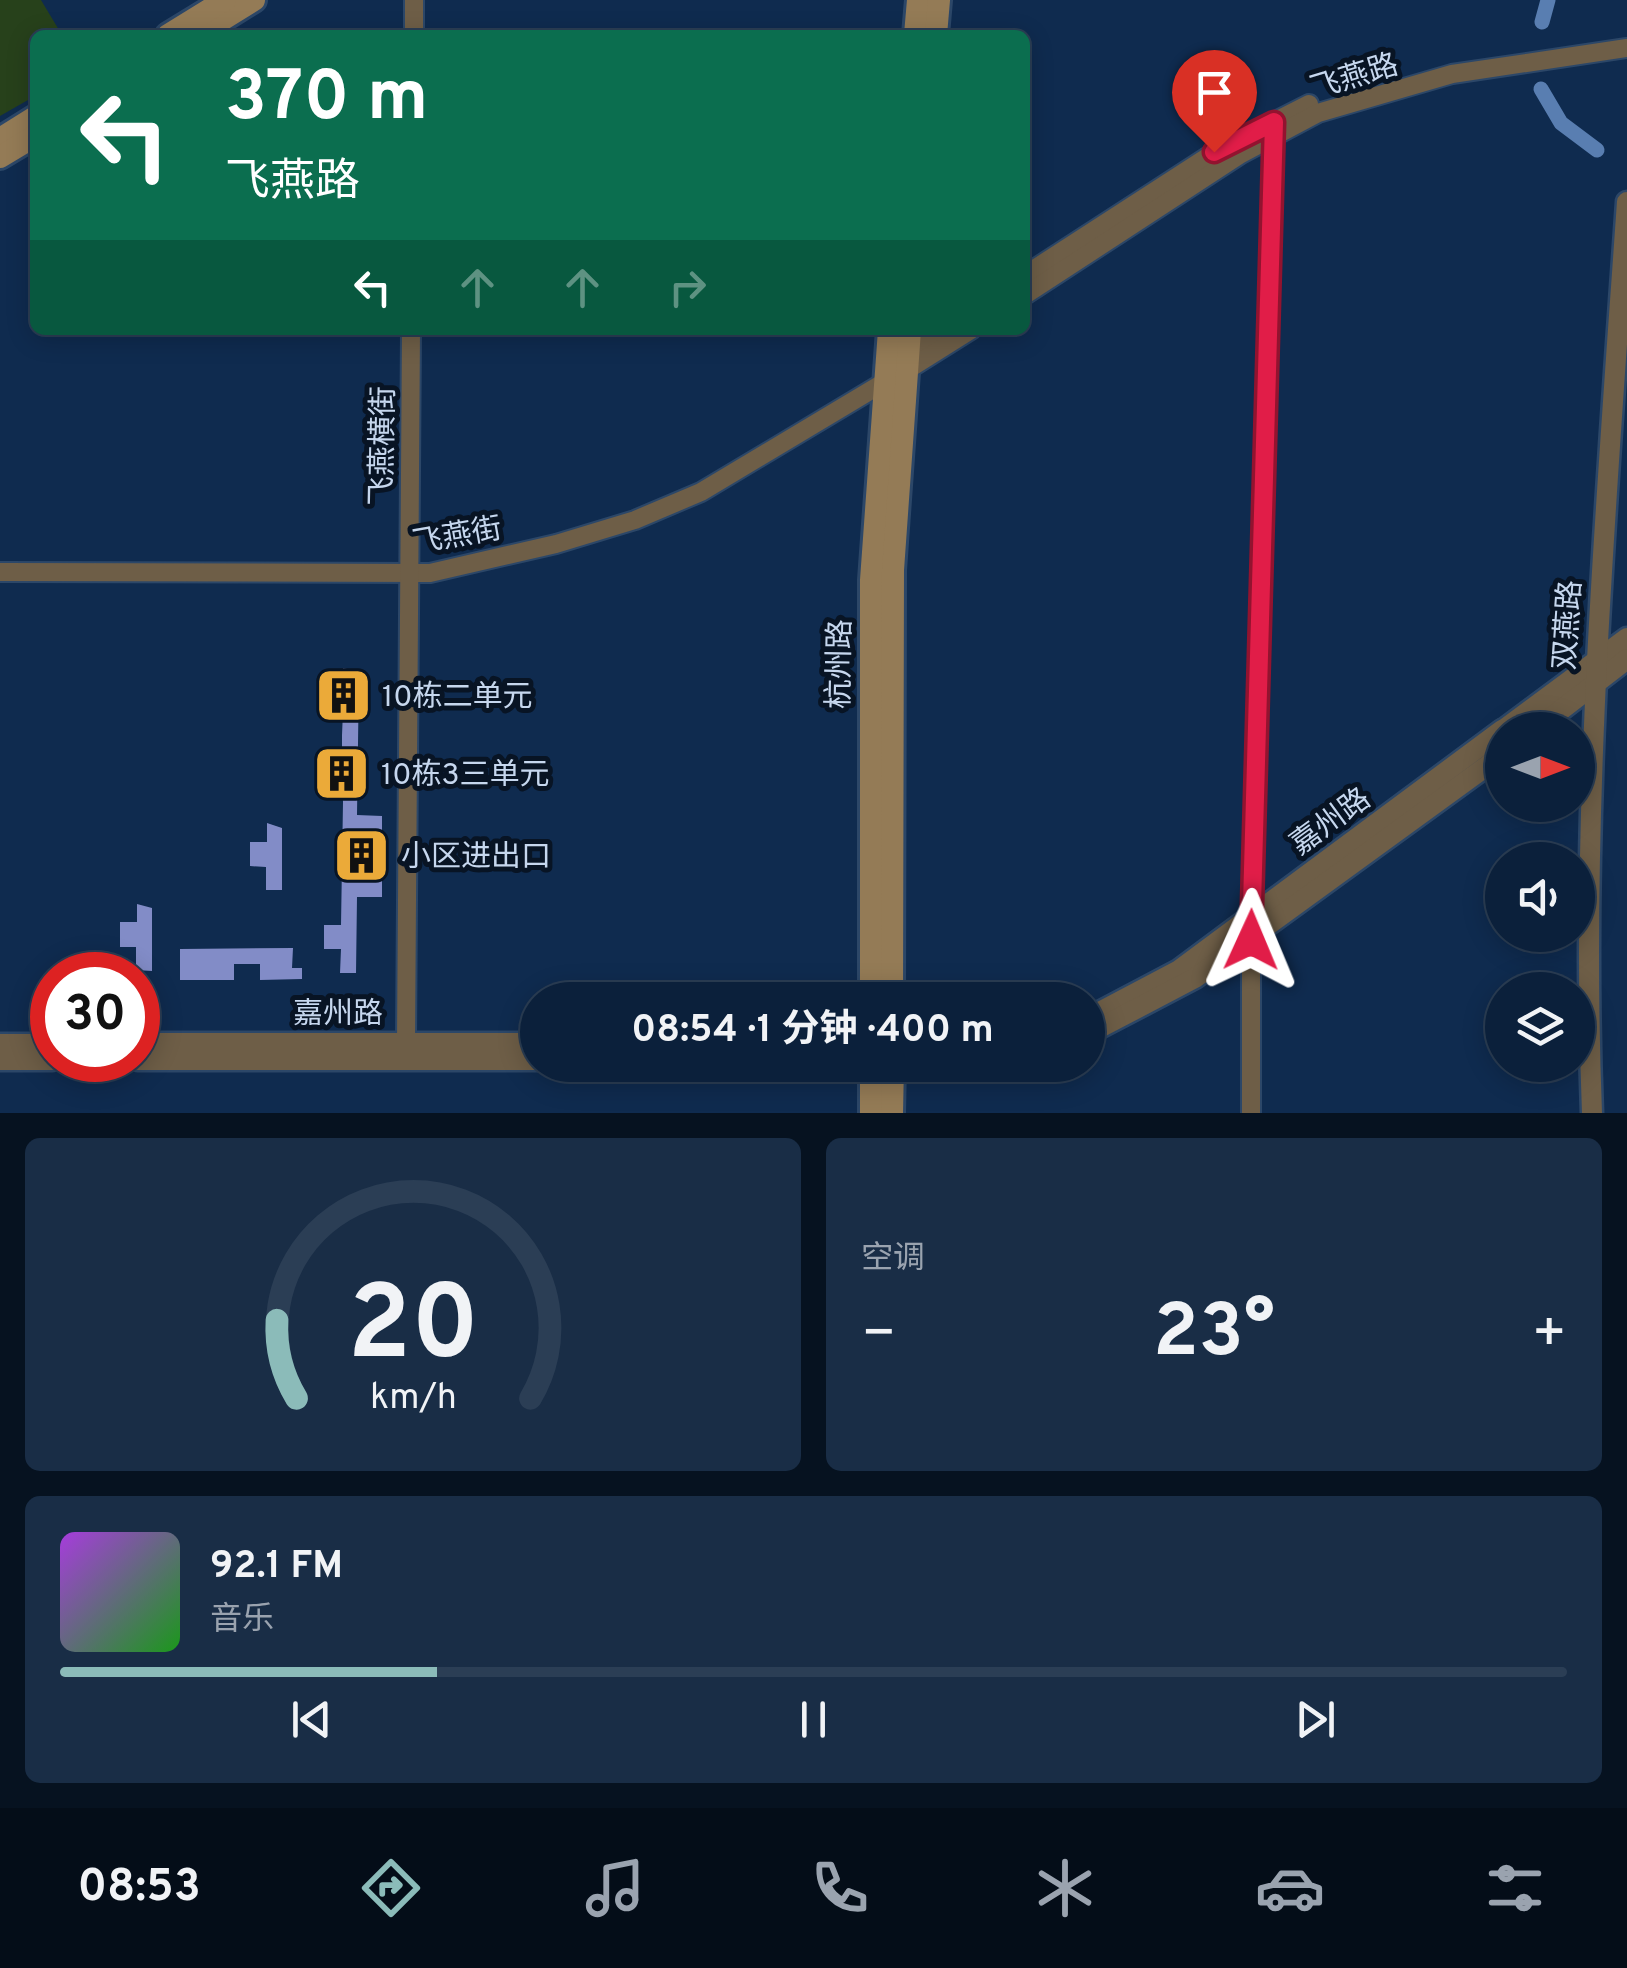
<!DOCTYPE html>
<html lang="zh">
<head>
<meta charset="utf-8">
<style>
	body { margin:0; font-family:Overpass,"Noto Sans SC",sans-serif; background:#192d46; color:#f1f3f6; height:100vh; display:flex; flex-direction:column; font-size:38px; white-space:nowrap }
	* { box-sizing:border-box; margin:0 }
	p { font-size:32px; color:#9aa3af }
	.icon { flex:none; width:55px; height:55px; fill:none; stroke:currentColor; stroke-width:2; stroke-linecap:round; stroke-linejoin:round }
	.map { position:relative; height:1113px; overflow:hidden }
	.details { display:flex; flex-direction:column; gap:25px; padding:25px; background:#061220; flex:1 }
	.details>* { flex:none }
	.guide { position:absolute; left:30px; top:30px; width:1000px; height:305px; border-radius:15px; box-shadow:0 5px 25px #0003,0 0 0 2px #2b3e55; background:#0b6e4f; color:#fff; overflow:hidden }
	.needle { width:65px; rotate:90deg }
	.controls { position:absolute; left:1485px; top:712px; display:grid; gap:20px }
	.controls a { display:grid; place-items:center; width:110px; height:110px; border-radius:50%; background:#0b203b; box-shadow:0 5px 25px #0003,0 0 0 2px #2b3e55; font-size:50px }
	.speed { position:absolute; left:30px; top:952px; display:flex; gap:20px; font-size:50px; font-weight:700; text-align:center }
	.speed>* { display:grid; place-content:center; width:130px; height:130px; border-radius:50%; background:#0b203b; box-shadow:0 5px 25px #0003,0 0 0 2px #2b3e55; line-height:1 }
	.speed .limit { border:15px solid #d22; background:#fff; color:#111 }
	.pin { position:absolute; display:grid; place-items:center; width:85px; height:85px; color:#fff; margin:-102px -42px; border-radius:50% 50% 50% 0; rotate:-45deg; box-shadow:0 0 10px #0007 }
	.pin .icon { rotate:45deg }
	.me { position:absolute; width:110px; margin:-55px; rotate:1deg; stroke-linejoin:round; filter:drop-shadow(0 0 8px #0008) }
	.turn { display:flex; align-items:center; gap:35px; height:210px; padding:0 30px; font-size:45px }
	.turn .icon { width:130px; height:130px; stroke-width:2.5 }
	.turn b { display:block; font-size:70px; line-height:85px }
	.lanes { display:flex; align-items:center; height:95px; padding:0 30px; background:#0003; justify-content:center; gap:50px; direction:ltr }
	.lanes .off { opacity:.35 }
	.big { font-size:75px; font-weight:700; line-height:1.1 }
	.details .card { flex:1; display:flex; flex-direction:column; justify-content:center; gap:15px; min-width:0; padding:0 35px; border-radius:15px; background:#192d46 }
	.details .dial { align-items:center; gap:0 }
	.dial svg { height:260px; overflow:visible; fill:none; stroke:#2b3e55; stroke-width:7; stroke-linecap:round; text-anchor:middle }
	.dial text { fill:#f1f3f6; stroke:none }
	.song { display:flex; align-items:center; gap:30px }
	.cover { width:120px; height:120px; border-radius:15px; background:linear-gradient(135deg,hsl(280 70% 55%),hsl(120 70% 35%)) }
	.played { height:10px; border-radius:5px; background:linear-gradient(90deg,#8bbbb9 25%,#2b3e55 25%) }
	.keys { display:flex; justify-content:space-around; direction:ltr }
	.heat { display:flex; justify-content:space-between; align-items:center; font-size:55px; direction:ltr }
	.details .tiles { flex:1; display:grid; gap:25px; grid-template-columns:1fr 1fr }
	.card:last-child { grid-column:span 2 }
	.trip { position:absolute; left:520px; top:982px; width:585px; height:100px; border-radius:50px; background:#0b203b; box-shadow:0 5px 25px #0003,0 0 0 2px #2b3e55; font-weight:700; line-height:100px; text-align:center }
	.dock { display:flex; height:160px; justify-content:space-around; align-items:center; background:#040d18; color:#9aa3af }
	.dock .icon { width:70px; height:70px }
	.dock .on { color:#8bbbb9 }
	.dock b { font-size:45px; color:#f1f3f6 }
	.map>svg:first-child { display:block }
</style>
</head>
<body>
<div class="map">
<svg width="1627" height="1113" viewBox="0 0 1627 1113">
	<rect width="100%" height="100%" fill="#0f2b4f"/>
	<path fill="#27411b" d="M 0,0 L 41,0 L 62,35 L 35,35 L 35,96 L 0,116 Z"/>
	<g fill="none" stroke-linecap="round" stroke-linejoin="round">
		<g stroke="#597eb1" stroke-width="15">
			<path d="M 1542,22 L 1548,0"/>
			<path d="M 1541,89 L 1561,123 L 1597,150"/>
		</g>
	</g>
	<g fill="#828cc7">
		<path d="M 343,668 L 359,672 L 357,815 L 382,816 L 382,897 L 357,897 L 356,973 L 340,973 L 341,949 L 324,949 L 324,925 L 341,925 L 343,802 L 342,784 L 325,784 L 326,759 L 342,759 L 342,735 L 343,711 L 326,711 L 327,686 L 343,686 Z"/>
		<path d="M 267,823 L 282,828 L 282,890 L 266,890 L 266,867 L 250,866 L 250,842 L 267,842 Z"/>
		<path d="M 137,904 L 152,908 L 152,971 L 136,970 L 136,947 L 120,947 L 120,922 L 137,922 Z"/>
		<path d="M 293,948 L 292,968 L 302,968 L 302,979 L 260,980 L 260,964 L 234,964 L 234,980 L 180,980 L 180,949 Z"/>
	</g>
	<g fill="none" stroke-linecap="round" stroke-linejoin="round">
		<defs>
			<g id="minor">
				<path d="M 414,35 L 414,0"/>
				<path d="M 1025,275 L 1215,152 L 1309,104"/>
				<path d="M 1025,295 L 1241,154 L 1318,113 L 1452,74 L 1627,48"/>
				<path d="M 902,360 L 942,330"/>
				<path d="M 901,374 L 971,330"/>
				<path d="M 0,572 L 430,573 L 556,544 L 635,520 L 701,492 L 883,383"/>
				<path d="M 406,1043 L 411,330"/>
				<path d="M 1251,1113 L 1251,917 L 1274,122"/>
			</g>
			<g id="tertiary">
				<path d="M 1503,730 L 1627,638"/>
				<path d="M 1535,730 L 1627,659"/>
				<path d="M 1088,1018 L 1179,970 L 1502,730"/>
				<path d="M 1088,1034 L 1195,978 L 1502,755"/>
				<path d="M 138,1043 L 538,1043"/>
				<path d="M 0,1044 L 52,1044"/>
				<path d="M 0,1060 L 52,1060"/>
				<path d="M 138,1060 L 538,1060"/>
				<path d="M 1592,1113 C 1580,808 1606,506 1627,202"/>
			</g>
			<g id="secondary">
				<path d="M 209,28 L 254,0"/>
				<path d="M 168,35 L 225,0"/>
				<path d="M 915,35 L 918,0"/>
				<path d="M 936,35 L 939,0"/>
				<path d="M 0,139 L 35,117"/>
				<path d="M 0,157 L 35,136"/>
				<path d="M 871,1000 L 871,580 L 889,330"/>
				<path d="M 892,1000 L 893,570 L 910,330"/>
				<path d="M 871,1113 L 871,1065"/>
				<path d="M 892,1113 L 893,1065"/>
			</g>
		</defs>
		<use href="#minor" stroke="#2c4768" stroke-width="22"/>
		<use href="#tertiary" stroke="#2c4768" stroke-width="25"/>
		<use href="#secondary" stroke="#2c4768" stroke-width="28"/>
		<use href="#minor" stroke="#6e5e47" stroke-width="18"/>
		<use href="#tertiary" stroke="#6e5e47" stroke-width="20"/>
		<use href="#secondary" stroke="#947b56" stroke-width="22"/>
	</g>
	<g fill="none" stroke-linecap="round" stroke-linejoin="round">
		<defs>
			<path id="route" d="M 1214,152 L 1274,122 L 1251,940"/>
		</defs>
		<use href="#route" stroke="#92132f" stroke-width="25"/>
		<use href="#route" stroke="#e11d48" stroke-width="18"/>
	</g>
	<defs>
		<symbol id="building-square" viewBox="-11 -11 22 22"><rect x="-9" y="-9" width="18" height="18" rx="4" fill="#ebaa39" stroke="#081424"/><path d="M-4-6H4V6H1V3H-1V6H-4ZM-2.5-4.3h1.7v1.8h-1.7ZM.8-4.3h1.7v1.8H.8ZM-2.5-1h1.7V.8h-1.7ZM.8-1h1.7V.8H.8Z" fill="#111"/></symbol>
	</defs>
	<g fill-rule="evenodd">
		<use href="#building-square" x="312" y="664" width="63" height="63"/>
		<use href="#building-square" x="310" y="742" width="63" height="63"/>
		<use href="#building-square" x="330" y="824" width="63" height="63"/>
	</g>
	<g text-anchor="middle" stroke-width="10" stroke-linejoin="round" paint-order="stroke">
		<g font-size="30" fill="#c6d7ee" stroke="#081424">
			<text transform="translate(1354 76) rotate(-17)" y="10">飞燕路</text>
			<text transform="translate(382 446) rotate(-89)" y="10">飞燕横街</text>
			<text transform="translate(457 535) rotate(-10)" y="10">飞燕街</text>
			<text transform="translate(1567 625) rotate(-86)" y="10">双燕路</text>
			<text transform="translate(839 664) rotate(-89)" y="10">杭州路</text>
			<text transform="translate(1330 821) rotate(-36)" y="10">嘉州路</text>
			<text x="338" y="1023">嘉州路</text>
		</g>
		<g font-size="30" fill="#c6d7ee" stroke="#081424" text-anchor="start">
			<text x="382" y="706">10栋二单元</text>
			<text x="381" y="784">10栋3三单元</text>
			<text x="401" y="866">小区进出口</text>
		</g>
	</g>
</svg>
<div class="controls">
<a><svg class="needle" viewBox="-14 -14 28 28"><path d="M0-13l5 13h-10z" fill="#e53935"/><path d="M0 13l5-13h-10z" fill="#9aa3af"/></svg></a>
<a><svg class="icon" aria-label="sound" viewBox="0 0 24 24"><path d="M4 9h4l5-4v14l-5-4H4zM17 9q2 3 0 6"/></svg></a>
<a><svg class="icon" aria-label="layers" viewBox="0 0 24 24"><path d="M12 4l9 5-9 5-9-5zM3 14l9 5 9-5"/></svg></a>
</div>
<div class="speed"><div class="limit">30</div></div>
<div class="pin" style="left:1214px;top:152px;background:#d93025"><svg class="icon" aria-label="arrive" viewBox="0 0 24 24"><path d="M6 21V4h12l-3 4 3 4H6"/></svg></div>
<svg class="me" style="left:1251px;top:940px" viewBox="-20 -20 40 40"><path d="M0-17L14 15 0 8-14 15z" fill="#e11d48" stroke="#fff" stroke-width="4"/></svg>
<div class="trip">08:54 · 1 分钟 · 400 m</div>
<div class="guide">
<div class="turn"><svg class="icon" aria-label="left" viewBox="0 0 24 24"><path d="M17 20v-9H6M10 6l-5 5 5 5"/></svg><div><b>370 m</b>飞燕路</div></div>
<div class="lanes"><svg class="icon" aria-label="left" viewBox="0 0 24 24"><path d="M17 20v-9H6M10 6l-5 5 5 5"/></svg><svg class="icon off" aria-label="ahead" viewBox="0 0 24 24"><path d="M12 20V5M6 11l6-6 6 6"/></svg><svg class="icon off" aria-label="ahead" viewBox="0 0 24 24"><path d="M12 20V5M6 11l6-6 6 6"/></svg><svg class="icon off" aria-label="right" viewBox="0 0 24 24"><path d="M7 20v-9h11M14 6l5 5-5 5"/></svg></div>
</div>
</div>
<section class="details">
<div class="tiles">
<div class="card dial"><svg viewBox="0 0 100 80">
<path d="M14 69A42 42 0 1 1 86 69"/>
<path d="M14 69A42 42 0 0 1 8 45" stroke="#8bbbb9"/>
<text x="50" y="56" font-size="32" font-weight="700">20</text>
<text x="50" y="72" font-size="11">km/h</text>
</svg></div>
<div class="card"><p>空调</p>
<div class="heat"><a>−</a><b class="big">23°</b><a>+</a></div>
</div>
<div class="card">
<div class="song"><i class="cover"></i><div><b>92.1 FM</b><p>音乐</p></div></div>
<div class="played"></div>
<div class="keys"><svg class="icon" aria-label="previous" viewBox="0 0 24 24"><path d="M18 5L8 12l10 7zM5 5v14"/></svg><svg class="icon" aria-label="pause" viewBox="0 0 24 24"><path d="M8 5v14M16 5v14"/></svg><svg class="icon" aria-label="next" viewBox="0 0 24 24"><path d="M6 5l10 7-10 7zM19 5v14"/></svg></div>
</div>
</div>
</section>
<nav class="dock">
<b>08:53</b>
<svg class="icon on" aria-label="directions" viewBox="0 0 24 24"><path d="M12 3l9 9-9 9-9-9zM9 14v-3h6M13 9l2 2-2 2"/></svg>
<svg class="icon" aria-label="music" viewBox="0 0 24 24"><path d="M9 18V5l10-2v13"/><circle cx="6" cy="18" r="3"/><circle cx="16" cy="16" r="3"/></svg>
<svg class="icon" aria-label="phone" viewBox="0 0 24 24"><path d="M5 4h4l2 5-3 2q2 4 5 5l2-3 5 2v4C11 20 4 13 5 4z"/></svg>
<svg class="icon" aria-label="climate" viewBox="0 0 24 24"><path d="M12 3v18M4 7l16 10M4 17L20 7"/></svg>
<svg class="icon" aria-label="car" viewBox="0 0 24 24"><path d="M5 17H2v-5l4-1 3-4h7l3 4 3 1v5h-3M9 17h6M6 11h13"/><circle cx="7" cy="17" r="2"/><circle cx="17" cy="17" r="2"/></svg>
<svg class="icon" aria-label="filters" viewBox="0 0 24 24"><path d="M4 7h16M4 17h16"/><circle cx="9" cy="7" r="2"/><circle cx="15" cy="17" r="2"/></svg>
</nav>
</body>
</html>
